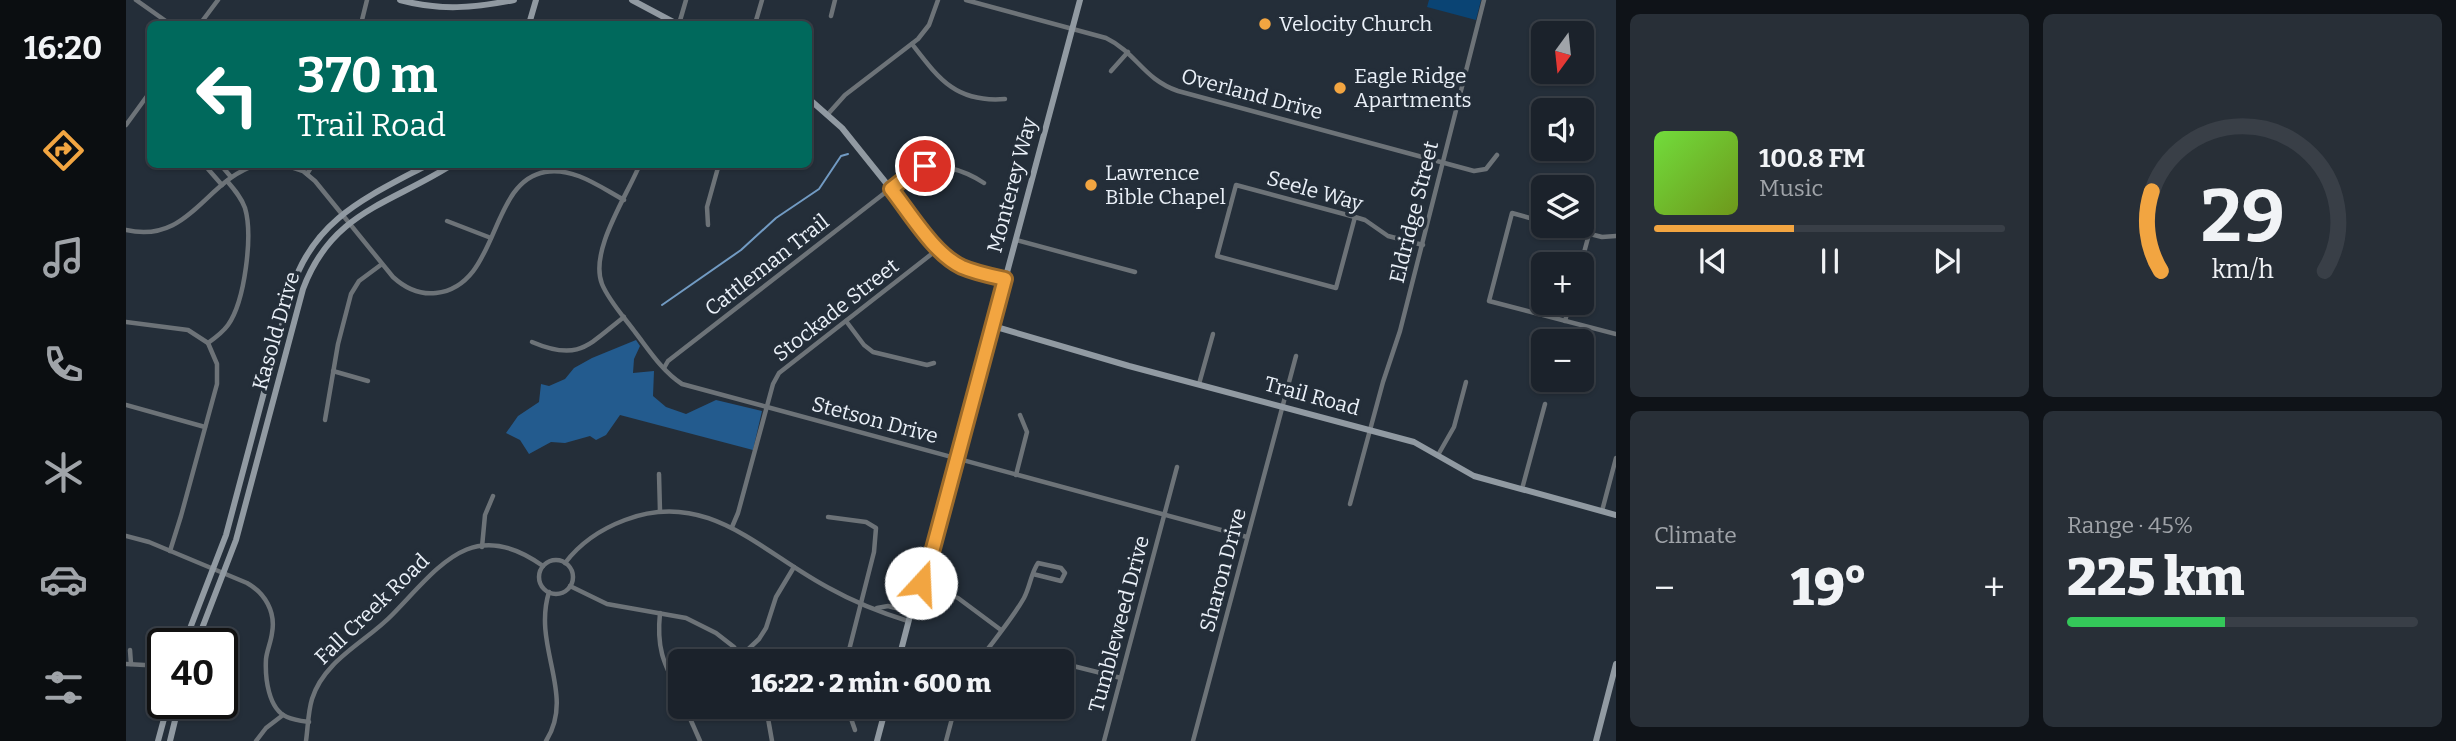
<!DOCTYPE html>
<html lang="en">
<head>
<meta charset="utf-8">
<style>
	body { margin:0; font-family:Bitter,serif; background:#282f37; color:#f1f3f6; height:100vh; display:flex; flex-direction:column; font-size:26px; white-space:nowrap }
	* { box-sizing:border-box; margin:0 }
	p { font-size:23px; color:#a0a4a9 }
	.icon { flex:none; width:38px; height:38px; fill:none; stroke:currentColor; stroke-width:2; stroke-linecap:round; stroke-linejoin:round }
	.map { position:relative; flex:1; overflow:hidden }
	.details { display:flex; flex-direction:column; gap:14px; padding:14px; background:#0f1318; width:840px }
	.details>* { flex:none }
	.guide { position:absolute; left:21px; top:21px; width:665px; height:147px; border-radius:10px; box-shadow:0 2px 5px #0004,0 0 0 2px #393f47; background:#00695c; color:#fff; overflow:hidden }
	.needle { width:46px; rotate:195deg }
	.fabs { position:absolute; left:1405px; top:21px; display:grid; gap:14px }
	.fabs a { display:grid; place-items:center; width:63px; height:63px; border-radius:10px; background:#1b222b; box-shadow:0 2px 5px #0004,0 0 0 2px #393f47; font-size:35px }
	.speed { position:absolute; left:21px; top:628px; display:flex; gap:14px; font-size:35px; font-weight:700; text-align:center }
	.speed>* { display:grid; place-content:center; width:91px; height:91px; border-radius:50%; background:#1b222b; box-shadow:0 2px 5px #0004,0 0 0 2px #393f47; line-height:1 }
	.speed .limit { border:4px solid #111; border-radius:10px; background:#fff; color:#111 }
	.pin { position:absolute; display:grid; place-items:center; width:60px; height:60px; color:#fff; margin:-30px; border:4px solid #fff; border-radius:50%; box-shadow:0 2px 7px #0007 }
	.me { position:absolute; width:77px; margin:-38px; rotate:20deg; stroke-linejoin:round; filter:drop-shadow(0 0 5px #0008) }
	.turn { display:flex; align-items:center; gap:24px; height:147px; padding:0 35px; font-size:32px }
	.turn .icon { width:91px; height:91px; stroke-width:2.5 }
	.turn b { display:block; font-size:49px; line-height:60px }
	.big { font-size:52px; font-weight:800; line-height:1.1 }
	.details .widget { flex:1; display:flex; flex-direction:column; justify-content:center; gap:10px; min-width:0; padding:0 24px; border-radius:10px; background:#282f37 }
	.details .dial { align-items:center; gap:0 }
	.dial svg { height:182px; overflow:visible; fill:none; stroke:#393f47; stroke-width:7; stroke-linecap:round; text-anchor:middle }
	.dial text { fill:#f1f3f6; stroke:none }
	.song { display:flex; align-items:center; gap:21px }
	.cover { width:84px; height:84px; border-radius:10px; background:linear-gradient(135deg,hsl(100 70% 55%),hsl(80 70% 35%)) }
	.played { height:7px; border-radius:4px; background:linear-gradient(90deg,#f2a541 40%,#393f47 40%) }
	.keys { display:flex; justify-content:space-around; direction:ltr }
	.heat { display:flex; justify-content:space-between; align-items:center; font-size:38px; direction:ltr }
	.charge { height:10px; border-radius:5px; background:linear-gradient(90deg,#34c759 45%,#393f47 0) }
	.details .tiles { flex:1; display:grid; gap:14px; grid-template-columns:repeat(2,1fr) }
	.trip { position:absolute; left:542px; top:649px; width:406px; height:70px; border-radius:10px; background:#1b222b; box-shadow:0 2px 5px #0004,0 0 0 2px #393f47; font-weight:800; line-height:70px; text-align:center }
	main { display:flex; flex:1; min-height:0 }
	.dock { display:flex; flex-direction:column; width:126px; justify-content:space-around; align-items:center; background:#0b0e11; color:#a0a4a9 }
	.dock .icon { width:49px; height:49px }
	.dock .active { color:#f2a541 }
	.dock b { font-size:32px; color:#f1f3f6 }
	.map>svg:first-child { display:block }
</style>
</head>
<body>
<main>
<nav class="dock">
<b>16:20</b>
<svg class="icon active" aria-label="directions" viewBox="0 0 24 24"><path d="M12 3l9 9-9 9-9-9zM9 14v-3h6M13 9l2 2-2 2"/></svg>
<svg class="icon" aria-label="music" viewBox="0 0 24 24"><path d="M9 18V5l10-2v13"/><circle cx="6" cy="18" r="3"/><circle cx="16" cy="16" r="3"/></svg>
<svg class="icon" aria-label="phone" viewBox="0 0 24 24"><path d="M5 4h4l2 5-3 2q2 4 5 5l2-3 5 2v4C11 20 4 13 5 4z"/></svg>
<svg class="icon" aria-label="climate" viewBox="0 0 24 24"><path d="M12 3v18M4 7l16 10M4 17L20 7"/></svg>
<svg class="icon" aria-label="car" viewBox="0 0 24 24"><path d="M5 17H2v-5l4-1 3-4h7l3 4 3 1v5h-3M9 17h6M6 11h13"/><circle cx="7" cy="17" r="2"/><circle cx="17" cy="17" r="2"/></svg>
<svg class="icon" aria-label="filters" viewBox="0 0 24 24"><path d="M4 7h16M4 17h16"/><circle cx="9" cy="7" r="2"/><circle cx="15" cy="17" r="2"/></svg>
</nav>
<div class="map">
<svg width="1490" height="741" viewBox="0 0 1490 741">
	<rect width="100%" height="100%" fill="#242e39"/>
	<path fill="#0a4474" d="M 1303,0 L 1355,0 L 1350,20 L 1301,7 Z"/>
	<path fill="#235b8e" d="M 510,340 L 514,346 L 508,359 L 507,373 L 528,371 L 527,396 L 540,407 L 560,414 L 590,400 L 636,411 L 627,450 L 494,415 L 480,435 L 470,440 L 464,436 L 439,443 L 425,442 L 403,454 L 394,440 L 380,433 L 392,416 L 413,402 L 415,384 L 423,386 L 439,379 L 448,368 L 466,358 Z"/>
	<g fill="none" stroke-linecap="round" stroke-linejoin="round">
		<path stroke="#729bc3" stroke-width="2" d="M 536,305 L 615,250 L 650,218 L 693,189 L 715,156 L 722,154"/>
		<g stroke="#6d7378" stroke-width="4.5">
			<path d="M 10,0 L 44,24"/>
			<path d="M 840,0 L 980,38 C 1011,53 1017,79 1052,91 L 1348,171 L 1360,169 L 1371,155"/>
			<path d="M 705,16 L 709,0"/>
			<path d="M 74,24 L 92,0"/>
			<path d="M 235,24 L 241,0"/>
			<path d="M 553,24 L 560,0"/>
			<path d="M 629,24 L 636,0"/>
			<path d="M 786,44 C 813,79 830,103 879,99"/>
			<path d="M 985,71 L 1002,52"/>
			<path d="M 702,114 L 719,95 L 792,39 L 803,25 L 812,0"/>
			<path d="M 0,125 L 24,92"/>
			<path d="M 83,164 L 82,169 L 96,185"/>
			<path d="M 94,164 L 105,177"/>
			<path d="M 156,164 L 177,171 L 189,181 L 267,277 C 279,288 293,295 310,293 C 374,286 362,182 419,172 C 448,167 474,187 498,200"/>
			<path d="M 514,164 C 501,196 463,251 476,284 C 483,301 498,317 509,332 C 523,350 536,371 556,384 L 1121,537"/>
			<path d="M 181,174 L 187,164"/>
			<path d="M 1229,217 L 1210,288 L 1091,256 L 1110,185 L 1229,217 L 1239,220 L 1262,236 L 1297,245"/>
			<path d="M 321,221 L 365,238"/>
			<path d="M 1418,222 L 1386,213 L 1363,301 L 1490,334"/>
			<path d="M 582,225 L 581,207 L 593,164"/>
			<path d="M 1432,226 L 1476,237 L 1490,236"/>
			<path d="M 0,230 C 65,245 80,177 134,164"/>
			<path d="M 890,240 L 1009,272"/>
			<path d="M 1455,264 L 1463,234"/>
			<path d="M 720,321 L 738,345 L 747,352 L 801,365 L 808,363"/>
			<path d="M 1439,321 L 1444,303"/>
			<path d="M 0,322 L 62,330 L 82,343"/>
			<path d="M 406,342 C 453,362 462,345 498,317"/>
			<path d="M 538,368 L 542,361 L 787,171 C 808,159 840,171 858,183"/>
			<path d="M 207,371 L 242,381"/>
			<path d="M 1073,384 L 1087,334"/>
			<path d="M 0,405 L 79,427"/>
			<path d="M 199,420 L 212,344 L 225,294 L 233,281 L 256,264"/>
			<path d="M 1312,455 L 1328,427 L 1340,382"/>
			<path d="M 533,474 L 534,511"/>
			<path d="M 890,475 L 901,432 L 894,415"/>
			<path d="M 1396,489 L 1419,404"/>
			<path d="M 1224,504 L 1257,382 L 1274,331 L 1358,0"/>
			<path d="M 1476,511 L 1490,458"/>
			<path d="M 702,517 L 740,522 L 750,528 L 748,552 L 720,662"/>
			<path d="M 606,527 L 612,513 L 647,384 L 653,373 L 812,249"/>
			<path d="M 0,536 L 23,542 L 121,583 C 139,593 150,612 146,633 C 145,642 141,650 140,659 C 139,677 142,709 161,717 C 168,720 176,721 183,722"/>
			<path d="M 356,547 L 359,515 L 367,496"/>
			<path d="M 44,551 L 55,516 L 91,384 L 91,364 L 82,343 C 89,338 97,332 102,325 C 119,301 127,235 119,208 C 115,197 108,189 101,181"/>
			<circle cx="430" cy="577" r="17"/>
			<path d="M 439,563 C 455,542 475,529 499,520 C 582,488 636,553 703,588 C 728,602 756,613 782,621"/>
			<path d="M 795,583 L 832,598 L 875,630"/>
			<path d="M 444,586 L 481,604 L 560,618 L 590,633 L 608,647 L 619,662"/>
			<path d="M 751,608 L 762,606 L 785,612"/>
			<path d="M 534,613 C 530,651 539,665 555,698"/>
			<path d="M 4,650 L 5,664"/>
			<path d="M 615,656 L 633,639 L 640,628 L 650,597 L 668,567"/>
			<path d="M 852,662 C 867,641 885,621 898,598 C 904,587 905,573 912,563 L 935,568 L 939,573 L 935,581 L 907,574"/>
			<path d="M 0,664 L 37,666"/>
			<path d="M 947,666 L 995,678"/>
			<path d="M 559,707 L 574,741"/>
			<path d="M 640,707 L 646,741"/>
			<path d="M 721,707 L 729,730"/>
			<path d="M 130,741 L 140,728 L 157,715"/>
			<path d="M 180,741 C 182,727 182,712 186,699 C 198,660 240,642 266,615 C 313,567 346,515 417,566"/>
			<path d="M 420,741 C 450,694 406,647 423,592"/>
			<path d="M 820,741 L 829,707"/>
			<path d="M 978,741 L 1051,467"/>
			<path d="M 1067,741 L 1170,356"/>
		</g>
		<g stroke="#919aa2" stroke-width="6">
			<path d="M 274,0 C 314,11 348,8 388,0"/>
			<path d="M 506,0 L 551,24"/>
			<path d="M 403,24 L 410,0"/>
			<path d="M 682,98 L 716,128 L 817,254 L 837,267 L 879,280"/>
			<path d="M 867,326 L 1003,366 L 1288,442 L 1348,476 L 1490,515"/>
			<path d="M 58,644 L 100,535 L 165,291 C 187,219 241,197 303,164"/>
			<path d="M 70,644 L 110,540 L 177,289 C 206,211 265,204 327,164"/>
			<path d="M 772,662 L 785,612 L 805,556 L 954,0"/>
			<path d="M 32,741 L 42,704"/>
			<path d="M 44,741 L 53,704"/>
			<path d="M 751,741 L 760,707"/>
			<path d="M 1470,741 L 1490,664"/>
		</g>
	</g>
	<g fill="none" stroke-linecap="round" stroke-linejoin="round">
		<defs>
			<path id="route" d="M 795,583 L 805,556 L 879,279 C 865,276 850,273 836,267 C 808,254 784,213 765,189 L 788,171 L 799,166"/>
		</defs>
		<use href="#route" stroke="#9d6b2a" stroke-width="18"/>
		<use href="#route" stroke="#f2a541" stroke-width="12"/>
	</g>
	<g fill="#f2a541" stroke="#242e39" stroke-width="2.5">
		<circle cx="1139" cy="24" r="7"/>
		<circle cx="1214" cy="88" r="7"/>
		<circle cx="965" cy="185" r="7"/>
	</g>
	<g text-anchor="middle" stroke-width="7" stroke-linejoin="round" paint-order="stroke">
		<g font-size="21" fill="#eaf0f8" stroke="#242e39" text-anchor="start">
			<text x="1153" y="31">Velocity Church</text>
			<text x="1228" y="83">Eagle Ridge<tspan x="1228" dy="24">Apartments</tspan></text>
			<text x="979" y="180">Lawrence<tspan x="979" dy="24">Bible Chapel</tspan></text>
		</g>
		<g font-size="21" fill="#eaf0f8" stroke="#242e39">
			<text transform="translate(1126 94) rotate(15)" y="7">Overland Drive</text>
			<text transform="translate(886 185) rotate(-75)" y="7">Monterey Way</text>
			<text transform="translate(1189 191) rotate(16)" y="7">Seele Way</text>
			<text transform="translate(1288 212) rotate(-76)" y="7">Eldridge Street</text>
			<text transform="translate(641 265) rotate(-38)" y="7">Cattleman Trail</text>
			<text transform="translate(710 310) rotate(-38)" y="7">Stockade Street</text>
			<text transform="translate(150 331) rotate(-74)" y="7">Kasold Drive</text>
			<text transform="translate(1186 396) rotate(15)" y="7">Trail Road</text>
			<text transform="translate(749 420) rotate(15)" y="7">Stetson Drive</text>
			<text transform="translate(1097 570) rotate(-75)" y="7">Sharon Drive</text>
			<text transform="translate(246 609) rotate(-44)" y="7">Fall Creek Road</text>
			<text transform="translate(993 624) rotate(-75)" y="7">Tumbleweed Drive</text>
		</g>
	</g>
</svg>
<div class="fabs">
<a><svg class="needle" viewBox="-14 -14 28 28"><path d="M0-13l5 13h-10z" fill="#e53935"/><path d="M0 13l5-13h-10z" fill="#a0a4a9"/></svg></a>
<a><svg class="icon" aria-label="sound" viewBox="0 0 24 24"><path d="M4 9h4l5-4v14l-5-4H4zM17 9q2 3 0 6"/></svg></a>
<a><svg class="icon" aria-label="layers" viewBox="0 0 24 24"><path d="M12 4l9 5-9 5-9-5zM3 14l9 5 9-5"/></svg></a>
<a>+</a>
<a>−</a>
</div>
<div class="speed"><div class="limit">40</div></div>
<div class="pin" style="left:799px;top:166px;background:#d93025"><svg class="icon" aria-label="arrive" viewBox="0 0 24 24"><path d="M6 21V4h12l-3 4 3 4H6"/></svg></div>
<svg class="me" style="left:795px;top:583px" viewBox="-20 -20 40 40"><circle r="19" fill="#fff"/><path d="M0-13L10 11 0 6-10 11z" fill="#f2a541"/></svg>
<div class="trip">16:22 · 2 min · 600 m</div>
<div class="guide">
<div class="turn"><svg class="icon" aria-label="left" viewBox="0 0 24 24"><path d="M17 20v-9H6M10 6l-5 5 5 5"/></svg><div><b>370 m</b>Trail Road</div></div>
</div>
</div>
<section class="details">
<div class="tiles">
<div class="widget">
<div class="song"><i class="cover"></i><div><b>100.8 FM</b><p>Music</p></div></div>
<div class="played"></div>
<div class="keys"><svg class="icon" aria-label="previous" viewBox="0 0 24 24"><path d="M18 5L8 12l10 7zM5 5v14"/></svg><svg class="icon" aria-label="pause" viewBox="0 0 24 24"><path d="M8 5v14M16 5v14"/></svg><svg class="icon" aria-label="next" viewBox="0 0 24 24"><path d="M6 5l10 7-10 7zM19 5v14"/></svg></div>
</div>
<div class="widget dial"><svg viewBox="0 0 100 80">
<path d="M14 69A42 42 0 1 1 86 69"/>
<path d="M14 69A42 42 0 0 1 10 34" stroke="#f2a541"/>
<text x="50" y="56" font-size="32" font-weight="700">29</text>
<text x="50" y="72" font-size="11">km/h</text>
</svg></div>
<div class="widget"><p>Climate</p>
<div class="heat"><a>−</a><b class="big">19°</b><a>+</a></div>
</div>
<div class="widget"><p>Range · 45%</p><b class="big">225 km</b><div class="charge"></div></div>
</div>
</section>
</main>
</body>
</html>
